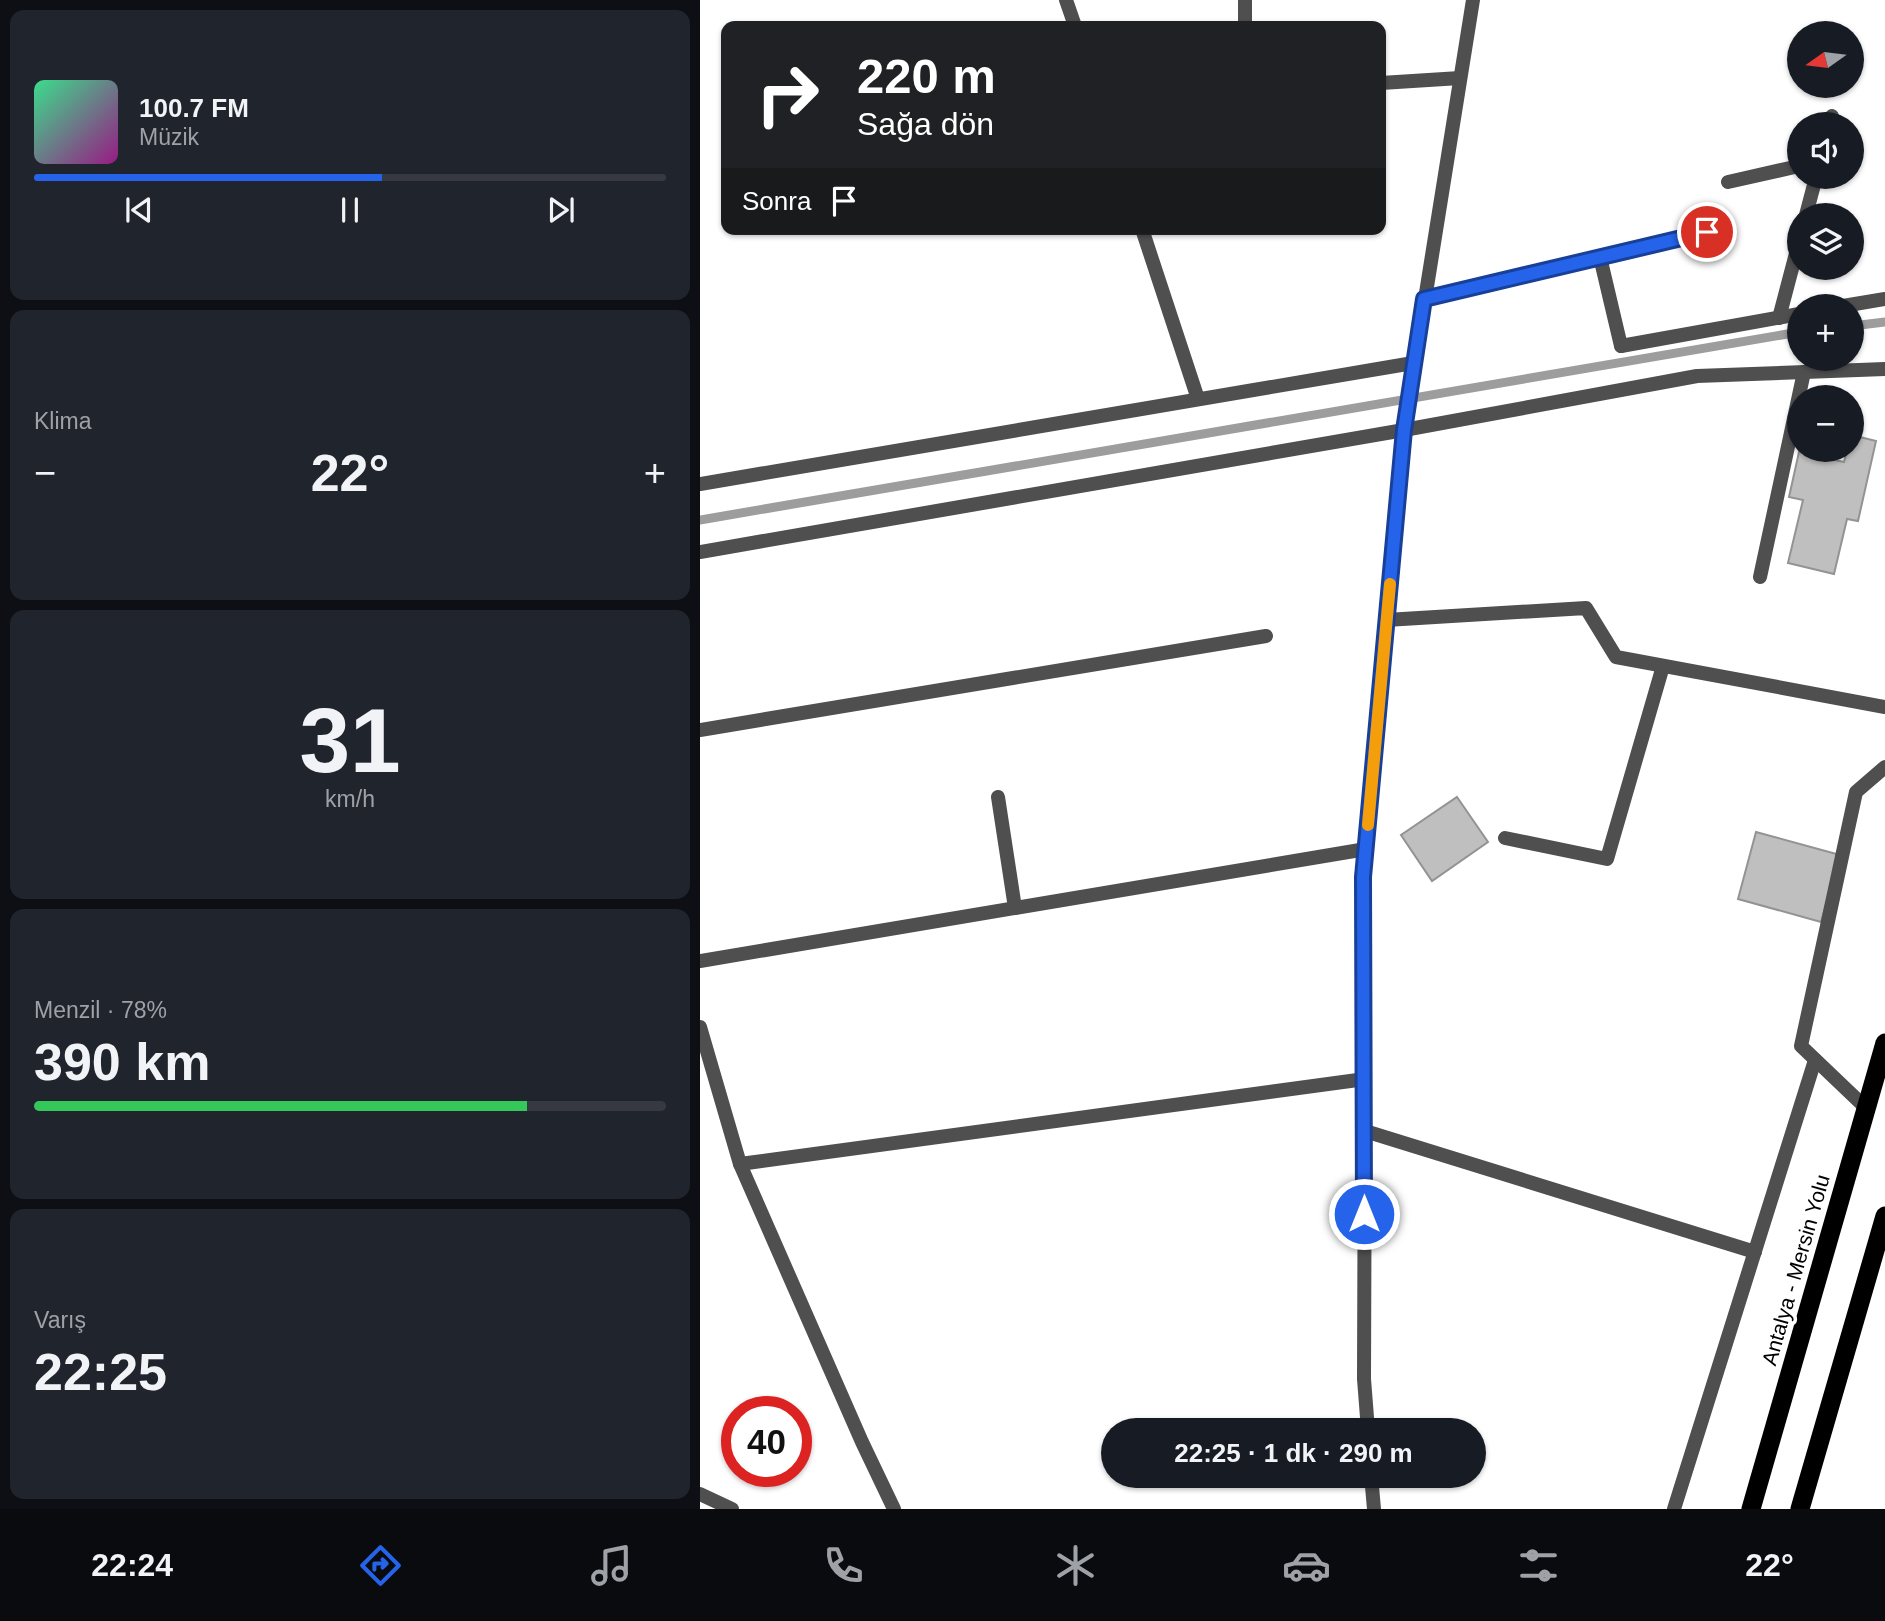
<!DOCTYPE html>
<html lang="tr">
<head>
<meta charset="utf-8">
<style>
	body { margin:0; font-family:Helvetica,sans-serif; background:#20242c; color:#f1f3f6; height:100vh; display:flex; flex-direction:column; font-size:26px; white-space:nowrap }
	* { box-sizing:border-box; margin:0 }
	p { font-size:23px; color:#9ea1a6 }
	.icon { flex:none; width:38px; height:38px; fill:none; stroke:currentColor; stroke-width:2; stroke-linecap:round; stroke-linejoin:round }
	.map { position:relative; flex:1; overflow:hidden }
	.sheet { display:flex; flex-direction:column; gap:10px; padding:10px; background:#0d0f14; width:700px }
	.sheet>* { flex:none }
	.top-card { position:absolute; left:21px; top:21px; width:665px; height:214px; border-radius:14px; box-shadow:0 2px 5px #0004; background:#202124; color:#fff; overflow:hidden }
	.needle { width:46px; rotate:256deg }
	.controls { position:absolute; left:1087px; top:21px; display:grid; gap:14px }
	.controls a { display:grid; place-items:center; width:77px; height:77px; border-radius:50%; background:#171b24; box-shadow:0 2px 5px #0004; font-size:35px }
	.speed { position:absolute; left:21px; top:1396px; display:flex; gap:14px; font-size:35px; font-weight:700; text-align:center }
	.speed>* { display:grid; place-content:center; width:91px; height:91px; border-radius:50%; background:#171b24; box-shadow:0 2px 5px #0004; line-height:1 }
	.speed .limit { border:10px solid #d22; background:#fff; color:#111 }
	.pin { position:absolute; display:grid; place-items:center; width:60px; height:60px; color:#fff; margin:-30px; border:4px solid #fff; border-radius:50%; box-shadow:0 2px 7px #0007 }
	.me { position:absolute; width:77px; margin:-38px; rotate:0deg; stroke-linejoin:round; filter:drop-shadow(0 0 5px #0008) }
	.turn { display:flex; align-items:center; gap:24px; height:147px; padding:0 21px; font-size:32px }
	.turn .icon { width:91px; height:91px; stroke-width:2.5 }
	.turn b { display:block; font-size:49px; line-height:60px }
	.then { display:flex; align-items:center; height:66px; padding:0 21px; background:#0003; gap:14px; font-size:26px }
	.big { font-size:52px; font-weight:600; line-height:1.1 }
	.sheet .card { flex:1; display:flex; flex-direction:column; justify-content:center; gap:10px; min-width:0; padding:0 24px; border-radius:14px; background:#20242c }
	.sheet .dial { align-items:center; gap:0 }
	.dial b { font-size:91px; line-height:1 }
	.song { display:flex; align-items:center; gap:21px }
	.cover { width:84px; height:84px; border-radius:10px; background:linear-gradient(135deg,hsl(150 70% 55%),hsl(310 70% 35%)) }
	.played { height:7px; border-radius:4px; background:linear-gradient(90deg,#2563eb 55%,#363941 55%) }
	.keys { display:flex; justify-content:space-around; direction:ltr }
	.heat { display:flex; justify-content:space-between; align-items:center; font-size:38px; direction:ltr }
	.charge { height:10px; border-radius:5px; background:linear-gradient(90deg,#34c759 78%,#363941 0) }
	.trip { position:absolute; left:401px; top:1418px; width:385px; height:70px; border-radius:35px; background:#171b24; box-shadow:0 2px 5px #0004; font-weight:600; line-height:70px; text-align:center }
	.dock { display:flex; height:112px; justify-content:space-around; align-items:center; background:#090b0e; color:#9ea1a6 }
	.dock .icon { width:49px; height:49px }
	.dock .on { color:#2563eb }
	.dock b { font-size:32px; color:#f1f3f6 }
	main { display:flex; flex:1; min-height:0 }
	.map>svg:first-child { display:block }
</style>
</head>
<body>
<main>
<section class="sheet">
<div class="card">
<div class="song"><i class="cover"></i><div><b>100.7 FM</b><p>Müzik</p></div></div>
<div class="played"></div>
<div class="keys"><svg class="icon" aria-label="previous" viewBox="0 0 24 24"><path d="M18 5L8 12l10 7zM5 5v14"/></svg><svg class="icon" aria-label="pause" viewBox="0 0 24 24"><path d="M8 5v14M16 5v14"/></svg><svg class="icon" aria-label="next" viewBox="0 0 24 24"><path d="M6 5l10 7-10 7zM19 5v14"/></svg></div>
</div>
<div class="card"><p>Klima</p>
<div class="heat"><a>−</a><b class="big">22°</b><a>+</a></div>
</div>
<div class="card dial"><b>31</b><p>km/h</p></div>
<div class="card"><p>Menzil · 78%</p><b class="big">390 km</b><div class="charge"></div></div>
<div class="card"><p>Varış</p><b class="big">22:25</b></div>
</section>
<div class="map">
<svg width="1185" height="1509" viewBox="0 0 1185 1509">
	<rect width="100%" height="100%" fill="#fff"/>
	<g fill="none" stroke-linecap="round" stroke-linejoin="round">
		<g stroke="#9d9d9d" stroke-width="9">
			<path d="M 1152,326 L 1185,322"/>
			<path d="M 0,520 L 1099,332"/>
		</g>
	</g>
	<g fill="#bfbfbf" stroke="#939393" stroke-width="2">
		<path d="M 1152,435 L 1176,441 L 1158,521 L 1147,519 L 1134,574 L 1088,563 L 1103,500 L 1089,497 L 1099,452 L 1144,462 L 1147,450 L 1152,450 Z"/>
		<path d="M 757,797 L 788,842 L 732,881 L 701,835 Z"/>
		<path d="M 1056,832 L 1140,855 L 1121,922 L 1038,899 Z"/>
	</g>
	<g fill="none" stroke-linecap="round" stroke-linejoin="round">
		<g stroke="#4f4f4f" stroke-width="14">
			<path d="M 900,257 L 921,346"/>
			<path d="M 298,797 L 315,908"/>
			<path d="M 1166,1108 L 1101,1046 L 1156,792 L 1185,767"/>
		</g>
		<path stroke="#4f4f4f" stroke-width="14" d="M 1060,577 L 1104,372"/>
		<g stroke="#4f4f4f" stroke-width="14">
			<path d="M 366,0 L 375,26"/>
			<path d="M 545,0 L 545,26"/>
			<path d="M 681,83 L 760,78"/>
			<path d="M 1130,124 L 1132,116"/>
			<path d="M 1028,182 L 1099,166"/>
			<path d="M 1106,215 L 1116,177"/>
			<path d="M 442,229 L 498,399"/>
			<path d="M 724,298 L 1007,232"/>
			<path d="M 1143,306 L 1185,299"/>
			<path d="M 1079,318 L 1099,242"/>
			<path d="M 921,346 L 1099,314"/>
			<path d="M 0,484 L 713,363"/>
			<path d="M 0,552 L 704,430 L 997,376 L 1185,369"/>
			<path d="M 686,620 L 886,608 L 916,657 L 1185,707"/>
			<path d="M 0,730 L 566,636"/>
			<path d="M 805,838 L 907,859 L 963,666"/>
			<path d="M 0,961 L 666,849"/>
			<path d="M 0,1027 L 40,1164 L 162,1442 L 194,1509"/>
			<path d="M 665,1131 L 1055,1252"/>
			<path d="M 40,1164 L 665,1079"/>
			<path d="M 0,1494 L 32,1509"/>
			<path d="M 974,1509 L 1115,1060"/>
		</g>
		<g stroke="#4f4f4f" stroke-width="14">
			<path d="M 668,1430 L 664,1379 L 665,1079 L 663,877 L 704,430 L 773,0"/>
			<path d="M 671,1475 L 674,1509"/>
		</g>
		<g stroke="#000" stroke-width="19">
			<path d="M 1051,1509 L 1185,1043"/>
			<path d="M 1100,1509 L 1185,1216"/>
		</g>
	</g>
	<g fill="none" stroke-linecap="round" stroke-linejoin="round">
		<defs>
			<path id="route" d="M 664,1214 L 663,877 L 704,430 L 724,299 L 1007,232"/>
		</defs>
		<use href="#route" stroke="#184099" stroke-width="18"/>
		<use href="#route" stroke="#2563eb" stroke-width="12"/>
		<path stroke="#f59e0b" stroke-width="12" d="M 668,825 L 690,584"/>
	</g>
	<g text-anchor="middle" stroke-width="7" stroke-linejoin="round" paint-order="stroke">
		<g font-size="21" fill="#000" stroke="#fff">
			<text transform="translate(1096 1270) rotate(-74)" y="7">Antalya - Mersin Yolu</text>
		</g>
	</g>
</svg>
<div class="controls">
<a><svg class="needle" viewBox="-14 -14 28 28"><path d="M0-13l5 13h-10z" fill="#e53935"/><path d="M0 13l5-13h-10z" fill="#9ea1a6"/></svg></a>
<a><svg class="icon" aria-label="sound" viewBox="0 0 24 24"><path d="M4 9h4l5-4v14l-5-4H4zM17 9q2 3 0 6"/></svg></a>
<a><svg class="icon" aria-label="layers" viewBox="0 0 24 24"><path d="M12 4l9 5-9 5-9-5zM3 14l9 5 9-5"/></svg></a>
<a>+</a>
<a>−</a>
</div>
<div class="speed"><div class="limit">40</div></div>
<div class="pin" style="left:1007px;top:232px;background:#d93025"><svg class="icon" aria-label="arrive" viewBox="0 0 24 24"><path d="M6 21V4h12l-3 4 3 4H6"/></svg></div>
<svg class="me" style="left:664px;top:1214px" viewBox="-20 -20 40 40"><circle r="17" fill="#2563eb" stroke="#fff" stroke-width="3"/><path d="M0-11L8 9 0 5-8 9z" fill="#fff"/></svg>
<div class="trip">22:25 · 1 dk · 290 m</div>
<div class="top-card">
<div class="turn"><svg class="icon" aria-label="right" viewBox="0 0 24 24"><path d="M7 20v-9h11M14 6l5 5-5 5"/></svg><div><b>220 m</b>Sağa dön</div></div>
<div class="then">Sonra<svg class="icon" aria-label="arrive" viewBox="0 0 24 24"><path d="M6 21V4h12l-3 4 3 4H6"/></svg></div>
</div>
</div>
</main>
<nav class="dock">
<b>22:24</b>
<svg class="icon on" aria-label="directions" viewBox="0 0 24 24"><path d="M12 3l9 9-9 9-9-9zM9 14v-3h6M13 9l2 2-2 2"/></svg>
<svg class="icon" aria-label="music" viewBox="0 0 24 24"><path d="M9 18V5l10-2v13"/><circle cx="6" cy="18" r="3"/><circle cx="16" cy="16" r="3"/></svg>
<svg class="icon" aria-label="phone" viewBox="0 0 24 24"><path d="M5 4h4l2 5-3 2q2 4 5 5l2-3 5 2v4C11 20 4 13 5 4z"/></svg>
<svg class="icon" aria-label="climate" viewBox="0 0 24 24"><path d="M12 3v18M4 7l16 10M4 17L20 7"/></svg>
<svg class="icon" aria-label="car" viewBox="0 0 24 24"><path d="M5 17H2v-5l4-1 3-4h7l3 4 3 1v5h-3M9 17h6M6 11h13"/><circle cx="7" cy="17" r="2"/><circle cx="17" cy="17" r="2"/></svg>
<svg class="icon" aria-label="filters" viewBox="0 0 24 24"><path d="M4 7h16M4 17h16"/><circle cx="9" cy="7" r="2"/><circle cx="15" cy="17" r="2"/></svg>
<b>22°</b>
</nav>
</body>
</html>
